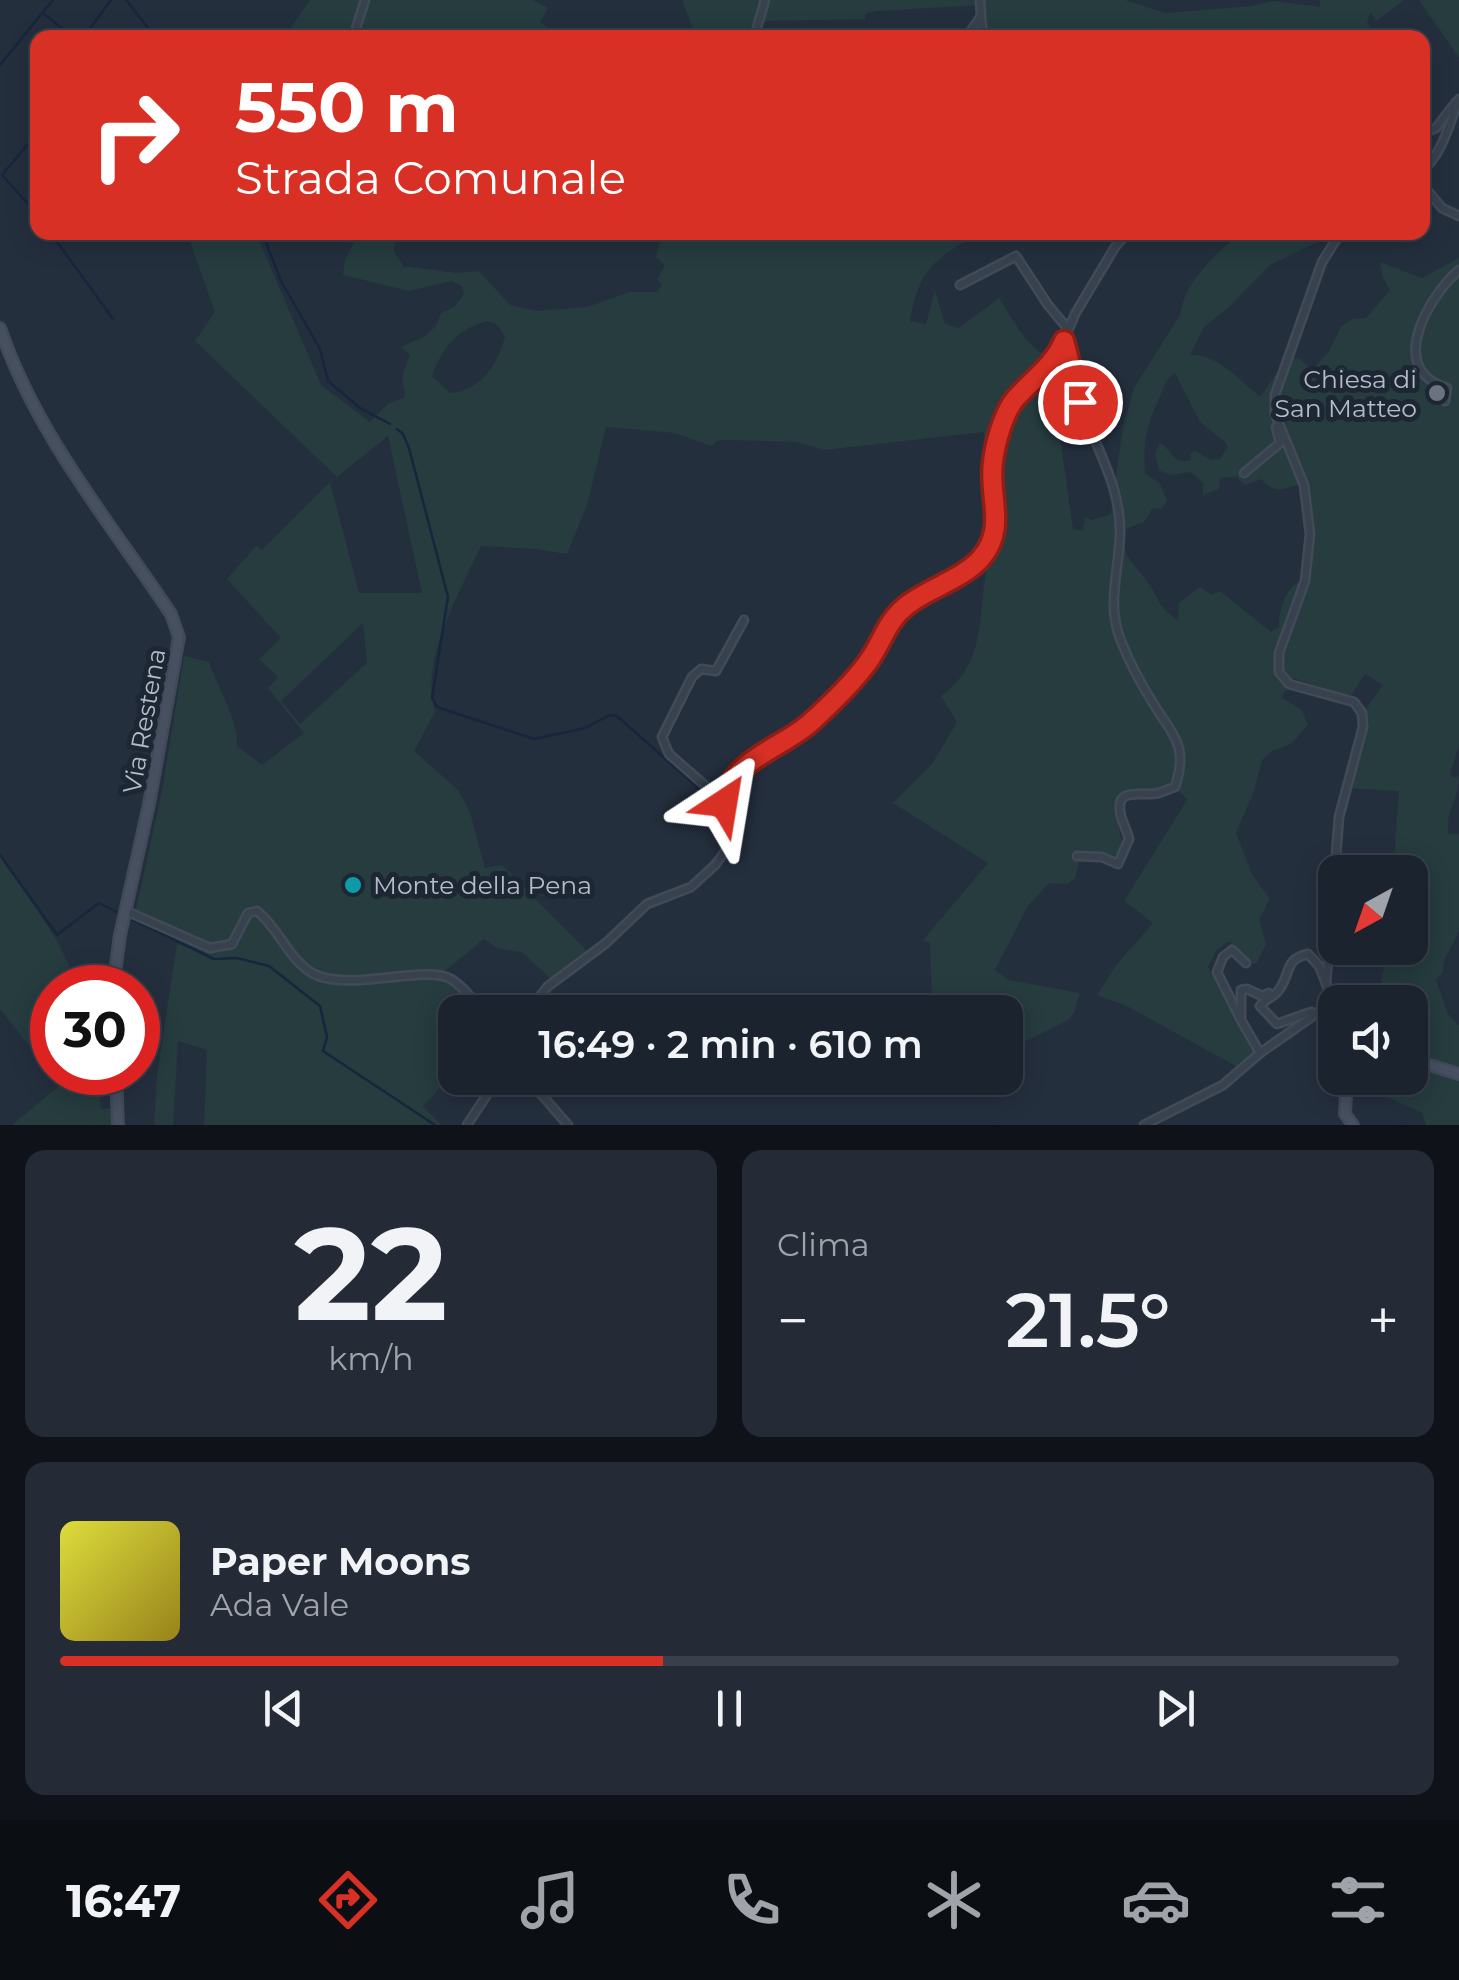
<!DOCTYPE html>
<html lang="it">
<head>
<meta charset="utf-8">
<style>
	body { margin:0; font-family:Montserrat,sans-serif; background:#242b36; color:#f1f3f6; height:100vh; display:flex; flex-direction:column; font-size:38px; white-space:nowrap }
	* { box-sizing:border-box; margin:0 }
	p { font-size:32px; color:#a0a4aa }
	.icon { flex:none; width:55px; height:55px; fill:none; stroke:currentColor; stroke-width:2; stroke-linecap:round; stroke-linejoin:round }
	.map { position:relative; height:1125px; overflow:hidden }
	.details { display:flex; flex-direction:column; gap:25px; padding:25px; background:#0f1319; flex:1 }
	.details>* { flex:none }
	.guide { position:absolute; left:30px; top:30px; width:1400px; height:210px; border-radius:20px; box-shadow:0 5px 25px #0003,0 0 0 2px #39404a; background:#d93025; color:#fff; overflow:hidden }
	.needle { width:65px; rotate:220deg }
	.controls { position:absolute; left:1318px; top:855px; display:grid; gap:20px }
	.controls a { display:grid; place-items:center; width:110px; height:110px; border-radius:20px; background:#1b232e; box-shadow:0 5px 25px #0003,0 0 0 2px #39404a; font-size:50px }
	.speed { position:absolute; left:30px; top:965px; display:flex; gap:20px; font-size:50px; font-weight:700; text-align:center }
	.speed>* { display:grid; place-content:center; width:130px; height:130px; border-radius:50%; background:#1b232e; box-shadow:0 5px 25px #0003,0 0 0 2px #39404a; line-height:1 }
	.speed .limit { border:15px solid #d22; background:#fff; color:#111 }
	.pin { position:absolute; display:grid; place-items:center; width:85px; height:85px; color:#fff; margin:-42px; border:5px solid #fff; border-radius:50%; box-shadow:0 2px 10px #0007 }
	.me { position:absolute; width:110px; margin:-55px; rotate:33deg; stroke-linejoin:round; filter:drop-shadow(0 0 8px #0008) }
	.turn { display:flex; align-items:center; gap:35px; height:210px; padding:0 40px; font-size:45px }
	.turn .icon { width:130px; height:130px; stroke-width:2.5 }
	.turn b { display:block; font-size:70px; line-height:85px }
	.big { font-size:75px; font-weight:600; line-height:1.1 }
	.details .tile { flex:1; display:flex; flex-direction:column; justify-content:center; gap:15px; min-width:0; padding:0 35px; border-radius:20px; background:#242b36 }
	.details .dial { align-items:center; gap:0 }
	.dial b { font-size:130px; line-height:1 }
	.song { display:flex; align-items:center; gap:30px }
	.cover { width:120px; height:120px; border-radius:15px; background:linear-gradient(135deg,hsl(60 70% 55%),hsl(50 70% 35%)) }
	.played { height:10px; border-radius:5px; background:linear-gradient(90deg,#d93025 45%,#39404a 45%) }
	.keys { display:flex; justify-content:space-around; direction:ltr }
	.heat { display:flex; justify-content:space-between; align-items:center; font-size:55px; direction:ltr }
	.details .tiles { flex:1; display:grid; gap:25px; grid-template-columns:1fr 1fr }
	.tile:last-child { grid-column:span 2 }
	.trip { position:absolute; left:438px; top:995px; width:585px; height:100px; border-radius:20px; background:#1b232e; box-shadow:0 5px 25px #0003,0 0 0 2px #39404a; font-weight:600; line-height:100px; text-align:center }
	.tabs { display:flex; height:160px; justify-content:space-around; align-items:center; background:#0b0e12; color:#a0a4aa }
	.tabs .icon { width:70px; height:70px }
	.tabs .current { color:#d93025 }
	.tabs b { font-size:45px; color:#f1f3f6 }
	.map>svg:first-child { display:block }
</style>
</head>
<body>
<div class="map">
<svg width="1459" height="1125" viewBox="0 0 1459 1125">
	<rect width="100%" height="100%" fill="#242f3e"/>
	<g fill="#263c3f" fill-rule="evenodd">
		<path d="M 310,0 L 533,0 L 548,8 L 540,22 L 549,29 L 552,38 L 284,38 Z"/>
		<path d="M 682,0 L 1125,0 L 1166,13 L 1252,6 L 1273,1 L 1320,7 L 1320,0 L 1404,0 L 1376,21 L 1370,12 L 1367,22 L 1376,38 L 983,37 L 980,5 L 876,11 L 865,14 L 865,19 L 769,21 L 721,37 L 696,37 Z"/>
		<path d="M 1419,0 L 1459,0 L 1459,58 Z"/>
		<path d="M 187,233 L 256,233 L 321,385 L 370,422 L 388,404 L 405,397 L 402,376 L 410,355 L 401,347 L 425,336 L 436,326 L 441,313 L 454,307 L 464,294 L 462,286 L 452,281 L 409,291 L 343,275 L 345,260 L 359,233 L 396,233 L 394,251 L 403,266 L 457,273 L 479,271 L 510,305 L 536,311 L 587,307 L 630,292 L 657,292 L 662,284 L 657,280 L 665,265 L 656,257 L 662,233 L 979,233 C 935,260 919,267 910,321 L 926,324 L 935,291 L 945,324 L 959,328 L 999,298 C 1013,320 1030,354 1057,360 L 1077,417 L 1060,436 L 1073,529 L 1083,531 L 1085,517 L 1092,520 L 1111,514 L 1123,426 L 1134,388 L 1180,315 C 1185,281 1215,254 1241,233 L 1336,233 L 1270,265 L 1229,307 L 1204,327 L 1190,355 C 1219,354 1238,380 1260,396 C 1274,383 1276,361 1299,358 L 1312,370 L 1329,351 L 1342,325 L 1353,319 L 1366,318 L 1390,290 L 1383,278 L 1380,262 L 1422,278 L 1459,258 L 1459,746 L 1450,774 L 1454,778 L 1459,776 C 1459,803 1444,810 1449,834 L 1459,834 L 1459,931 L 1444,961 L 1443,972 L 1436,980 L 1448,1014 L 1459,1025 L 1459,1125 L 1426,1125 L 1422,1113 L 1376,1092 L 1344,1097 L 1348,1078 L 1410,1078 L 1410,1002 L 1377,1002 L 1388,948 L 1410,948 L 1410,872 L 1393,872 L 1399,791 L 1343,788 L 1345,773 L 1352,774 L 1366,709 L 1383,685 L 1365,674 L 1350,697 L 1293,678 L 1290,689 L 1285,691 L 1282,698 L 1302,710 L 1308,725 L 1291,744 L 1272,751 L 1262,760 L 1254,791 L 1236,833 L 1252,874 L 1270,899 L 1259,919 L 1266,944 L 1256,964 L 1250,963 L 1229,941 L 1216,951 L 1208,967 L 1260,1055 L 1241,1069 L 1127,1006 L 1097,995 L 1117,964 L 1153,923 L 1124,901 L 1187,800 L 1179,790 L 1177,779 L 1161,791 C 1107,784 1112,803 1123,846 L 1115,856 L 1100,852 L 1081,854 L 1075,878 L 1067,884 L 1049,883 L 1028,906 L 995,970 L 1009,980 L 1080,993 L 1074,1013 L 1068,1020 L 1022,1043 L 1005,1058 L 1005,1012 L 932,1012 L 930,943 L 923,940 L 988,863 L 893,803 L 932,764 L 957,722 L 941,696 C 988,662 977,615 987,567 C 991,551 1001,539 1000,522 C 999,514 994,507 991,500 C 985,484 989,462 994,446 L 984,439 L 984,432 L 824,450 L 796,442 L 726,440 L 716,441 L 712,446 L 675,433 L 606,427 L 587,505 L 567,554 L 536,549 L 481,546 C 460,592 419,661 435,712 L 414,751 L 458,790 L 470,812 L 485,868 L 502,865 L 588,952 L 552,980 L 522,952 L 499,949 L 484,939 L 445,971 L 487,1012 L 455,1012 L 455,1072 L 423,1106 L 441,1125 L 204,1125 L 207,1050 L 178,1041 L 173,1125 L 154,1125 L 157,1075 L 178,937 L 135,914 L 162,791 L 184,656 L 209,662 C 217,686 240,724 237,746 L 262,765 L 304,733 L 268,688 L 278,677 L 259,659 L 281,638 L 227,579 L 256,546 L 262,550 L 330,482 L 359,593 L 422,593 L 388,436 L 337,477 L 195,341 L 215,312 ZM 487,321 L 498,325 L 505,337 C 496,366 482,390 450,393 L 432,376 C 442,348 457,329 487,321 ZM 1175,373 L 1200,422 L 1226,443 L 1228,447 L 1220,459 L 1211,460 L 1195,451 L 1190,454 L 1191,460 C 1173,466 1172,449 1160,443 L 1155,453 L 1159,470 L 1169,475 L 1191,472 L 1203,483 L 1203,495 L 1219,489 L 1220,478 L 1237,477 L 1245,485 L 1261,479 C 1278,496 1280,488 1301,485 L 1309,551 L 1302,585 L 1298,582 C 1284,592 1279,610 1279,627 L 1271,632 L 1220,591 L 1212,595 L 1200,587 L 1179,603 L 1178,620 C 1160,609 1159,600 1149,584 C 1136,565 1117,554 1126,529 L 1144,522 L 1153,508 L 1161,509 L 1167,501 L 1160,484 L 1145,473 C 1143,445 1146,426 1158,401 C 1164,389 1164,380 1175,373 ZM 363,623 L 367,663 L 300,724 L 281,701 Z"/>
		<path d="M 0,854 L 56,939 L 80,987 L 52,988 L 52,1072 L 97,1073 L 101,1109 L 114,1108 L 114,1125 L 12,1125 L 60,1085 L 0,1009 Z"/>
	</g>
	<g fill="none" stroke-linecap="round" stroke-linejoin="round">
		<g stroke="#17263c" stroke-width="2.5">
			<path d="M 126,0 L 156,38"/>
			<path d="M 44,14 L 74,38"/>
			<path d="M 83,38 L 111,0"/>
			<path d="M 0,65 L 53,0"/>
			<path d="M 38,132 L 2,175 L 38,215"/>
			<path d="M 50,232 L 113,319"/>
			<path d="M 262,232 L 281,281 L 320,349 L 328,381 L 360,408 L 390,424"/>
			<path d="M 397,429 L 403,434 L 409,448 L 448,597 L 432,698 L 437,707 L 534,739 L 585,728 L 610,715 L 617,716 L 705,794 L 718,809 L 723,826"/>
			<path d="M 0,855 L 57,935 L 99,903 L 119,913"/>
			<path d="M 127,917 L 214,959 L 237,958 L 269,966 L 320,1006 L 327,1037 L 323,1051 L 435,1125"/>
		</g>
		<defs>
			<g id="street">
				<path d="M 981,17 L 983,38"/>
				<path d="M 353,38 L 365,0"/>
				<path d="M 754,38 L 765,0"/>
				<path d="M 966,38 L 981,16 L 980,0"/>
				<path d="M 1422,134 L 1436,128 L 1456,102"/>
				<path d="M 1422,171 C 1443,153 1449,124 1459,99"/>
				<path d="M 1422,184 L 1442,208 L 1459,216"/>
				<path d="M 471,232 L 476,235 L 480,232"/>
				<path d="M 960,285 L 1016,256 L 1048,305 L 1068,329"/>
				<path d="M 1065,342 C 1070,373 1079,402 1091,431 C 1105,464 1121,496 1120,534 C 1119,572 1106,604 1121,641 C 1129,661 1141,684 1153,703 C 1172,735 1189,744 1175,787 C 1168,789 1159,794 1152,794 C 1137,795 1114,788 1121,816 C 1123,824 1127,830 1129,839 L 1118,864 L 1102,857 L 1077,856"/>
				<path d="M 1445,401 L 1447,388 C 1385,369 1429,296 1459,270"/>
				<path d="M 1244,473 L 1280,443 L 1276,427"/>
				<path d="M 724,802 L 669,754 L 662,737 L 692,677 L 701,669 L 716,671 L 744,620"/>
				<path d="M 126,911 L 210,948 L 232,944 L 248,913 L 257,911 C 279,928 289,961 314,974 C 350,992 426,964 451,979 C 464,987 474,1001 483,1012"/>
				<path d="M 528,1012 L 547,987 L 606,943 L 647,904 L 691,887 L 715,865 L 727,849 L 725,803 L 726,792 L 738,773 L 808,725 L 866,665 L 885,628 L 905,606 L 972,566 L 990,547 L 996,521 L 993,462 L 1008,409 L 1058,355 L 1075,314 L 1115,247 L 1128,232"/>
				<path d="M 1315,1014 L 1311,1012 L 1277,1024 L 1260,1006 C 1265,999 1274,997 1279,990 C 1291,974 1284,959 1308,954 L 1319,966 L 1326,983"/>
				<path d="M 1240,1018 L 1217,972 L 1223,957 L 1232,950 L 1246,963"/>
				<path d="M 1260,1053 L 1241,1020 L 1241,990 L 1247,989 L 1262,996 L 1269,993"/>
				<path d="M 527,1078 L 568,1125"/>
				<path d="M 467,1125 L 498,1078"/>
				<path d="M 1144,1125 L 1223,1085 L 1260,1053 L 1333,1002 L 1326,984 L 1339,817 L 1363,727 L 1362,713 L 1354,702 L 1289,684 L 1279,672 L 1279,653 L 1305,581 L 1310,534 L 1304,485 L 1275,414 L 1275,395 L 1322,262 L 1341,232"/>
			</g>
			<g id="secondary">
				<path d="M 0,328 C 37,436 109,521 171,614 L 179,637 L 149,804 L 120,935 L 113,988"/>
				<path d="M 1333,1002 L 1335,1003"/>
				<path d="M 1410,1045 L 1426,1064 L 1459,1074"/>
				<path d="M 116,1072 L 118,1125"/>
				<path d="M 1347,1078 L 1345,1114 L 1353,1125"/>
			</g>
		</defs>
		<use href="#street" stroke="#414a57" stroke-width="11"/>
		<use href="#secondary" stroke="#414a57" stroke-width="14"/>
		<use href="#street" stroke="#38414e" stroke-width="6"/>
		<use href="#secondary" stroke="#465061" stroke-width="9"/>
	</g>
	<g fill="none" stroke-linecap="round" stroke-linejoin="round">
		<defs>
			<path id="route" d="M 724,803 C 731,759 781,749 810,723 C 830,705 852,684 868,662 C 882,643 886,622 906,606 C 928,588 964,579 982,557 C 1007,527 988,495 993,462 C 995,444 1004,411 1016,398 C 1034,378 1053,366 1064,341 L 1080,402"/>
		</defs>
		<use href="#route" stroke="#8d1f18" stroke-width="25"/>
		<use href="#route" stroke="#d93025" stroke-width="18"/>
	</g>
	<circle fill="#6b7280" stroke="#1d2633" stroke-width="4" cx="1437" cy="393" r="10"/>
	<circle fill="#0f9aa8" stroke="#1d2633" stroke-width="4" cx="353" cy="885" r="10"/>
	<g text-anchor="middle" stroke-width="10" stroke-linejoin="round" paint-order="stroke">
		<g font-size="25" fill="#b4bcc9" stroke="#1d2633" text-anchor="end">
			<text x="1417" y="388">Chiesa di<tspan x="1417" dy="29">San Matteo</tspan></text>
			<text x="373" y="894" text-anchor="start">Monte della Pena</text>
		</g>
		<g font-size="25" fill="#b4bcc9" stroke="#1d2633">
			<text transform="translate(144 721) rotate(-80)" y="9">Via Restena</text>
		</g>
	</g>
</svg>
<div class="controls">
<a><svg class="needle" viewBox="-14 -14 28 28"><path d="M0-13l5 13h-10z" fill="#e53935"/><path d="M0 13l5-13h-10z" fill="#a0a4aa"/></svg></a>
<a><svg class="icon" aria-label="sound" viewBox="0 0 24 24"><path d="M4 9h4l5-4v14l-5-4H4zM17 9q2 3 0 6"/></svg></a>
</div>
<div class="speed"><div class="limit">30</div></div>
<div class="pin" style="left:1080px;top:402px;background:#d93025"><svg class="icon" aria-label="arrive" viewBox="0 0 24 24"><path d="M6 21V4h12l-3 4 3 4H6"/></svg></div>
<svg class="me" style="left:724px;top:803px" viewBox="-20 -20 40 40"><path d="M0-17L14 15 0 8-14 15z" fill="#d93025" stroke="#fff" stroke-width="4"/></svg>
<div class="trip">16:49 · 2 min · 610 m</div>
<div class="guide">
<div class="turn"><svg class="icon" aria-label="right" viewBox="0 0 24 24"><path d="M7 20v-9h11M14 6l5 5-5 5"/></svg><div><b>550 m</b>Strada Comunale</div></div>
</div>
</div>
<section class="details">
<div class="tiles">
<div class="tile dial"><b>22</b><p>km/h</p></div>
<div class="tile"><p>Clima</p>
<div class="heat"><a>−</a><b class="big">21.5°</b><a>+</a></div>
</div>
<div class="tile">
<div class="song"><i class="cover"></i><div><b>Paper Moons</b><p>Ada Vale</p></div></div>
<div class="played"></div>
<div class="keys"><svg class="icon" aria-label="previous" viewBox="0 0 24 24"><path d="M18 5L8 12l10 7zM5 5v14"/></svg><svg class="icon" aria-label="pause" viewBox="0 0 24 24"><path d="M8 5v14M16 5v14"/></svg><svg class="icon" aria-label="next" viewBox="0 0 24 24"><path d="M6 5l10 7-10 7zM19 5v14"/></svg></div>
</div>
</div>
</section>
<nav class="tabs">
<b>16:47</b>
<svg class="icon current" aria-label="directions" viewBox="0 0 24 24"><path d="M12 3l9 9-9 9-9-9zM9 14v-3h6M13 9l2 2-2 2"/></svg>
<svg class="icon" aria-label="music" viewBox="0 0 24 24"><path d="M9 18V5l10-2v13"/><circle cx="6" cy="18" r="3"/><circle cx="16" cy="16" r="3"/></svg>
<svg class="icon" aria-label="phone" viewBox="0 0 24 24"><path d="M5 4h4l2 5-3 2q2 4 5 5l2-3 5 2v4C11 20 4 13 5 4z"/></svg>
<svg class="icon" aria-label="climate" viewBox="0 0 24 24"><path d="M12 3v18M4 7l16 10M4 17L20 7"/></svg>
<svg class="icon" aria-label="car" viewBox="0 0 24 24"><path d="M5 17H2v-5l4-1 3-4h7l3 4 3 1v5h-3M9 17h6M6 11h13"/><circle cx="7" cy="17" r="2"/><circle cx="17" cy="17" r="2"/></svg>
<svg class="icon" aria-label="filters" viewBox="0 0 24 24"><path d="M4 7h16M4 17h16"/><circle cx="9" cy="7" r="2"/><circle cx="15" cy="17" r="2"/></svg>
</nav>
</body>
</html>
